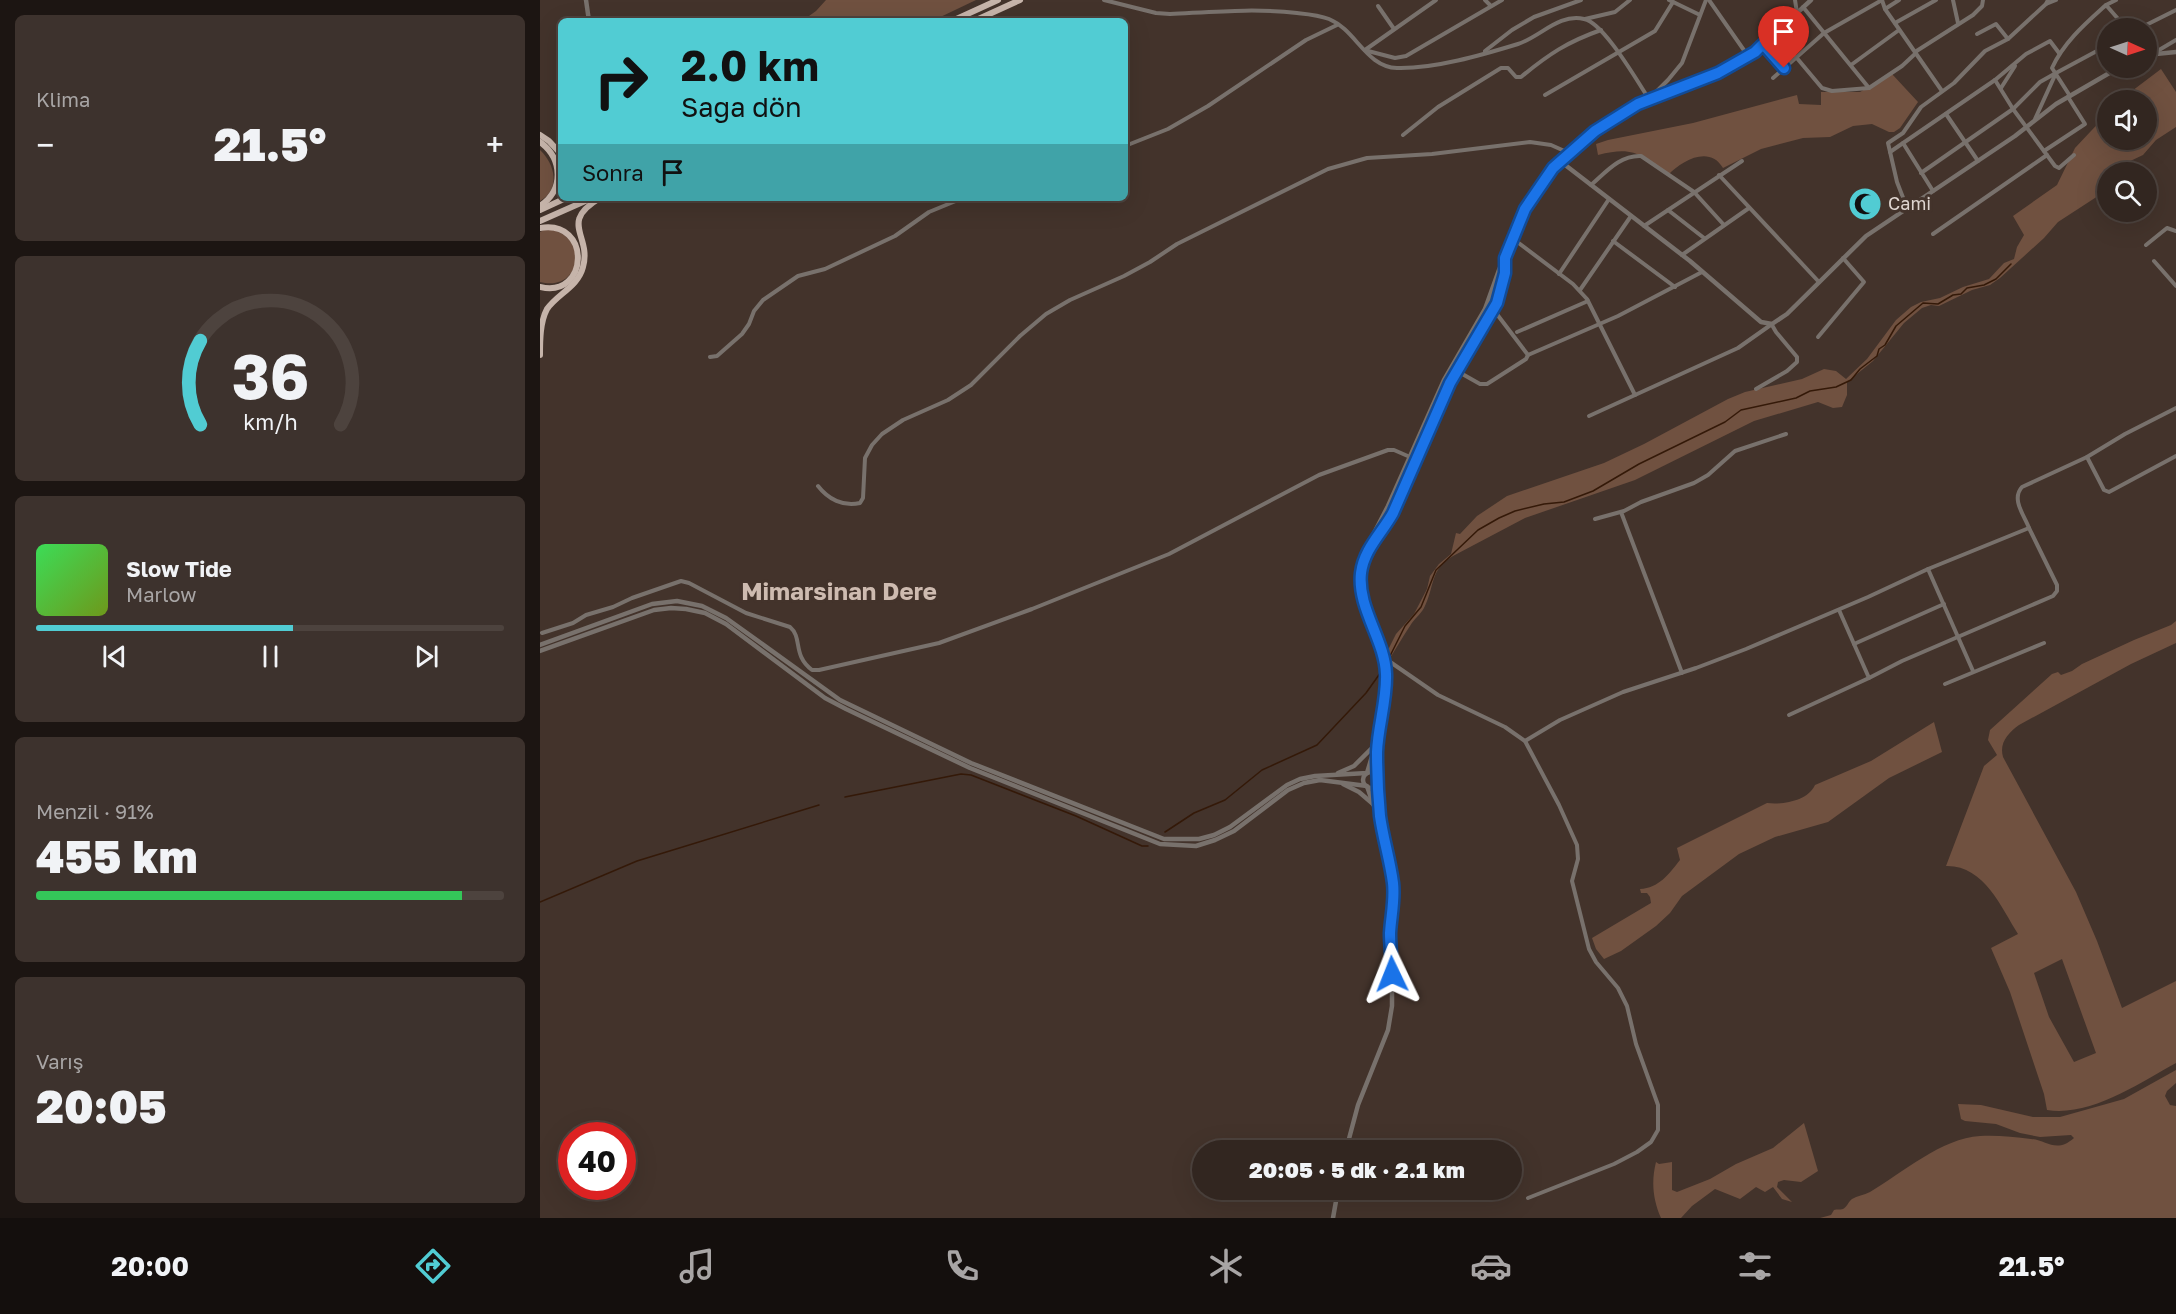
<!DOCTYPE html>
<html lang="tr">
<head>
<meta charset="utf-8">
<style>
	body { margin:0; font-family:"Golos Text",sans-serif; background:#3d322d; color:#f1f3f6; height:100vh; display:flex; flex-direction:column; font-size:22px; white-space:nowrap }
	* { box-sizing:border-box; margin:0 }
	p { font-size:20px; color:#a8a5a5 }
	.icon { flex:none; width:33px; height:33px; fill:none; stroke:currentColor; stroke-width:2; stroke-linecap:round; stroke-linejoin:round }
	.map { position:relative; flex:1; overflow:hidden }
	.panel { display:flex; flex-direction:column; gap:15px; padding:15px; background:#1c1512; width:540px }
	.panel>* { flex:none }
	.hud { position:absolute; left:18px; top:18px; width:570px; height:183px; border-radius:9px; box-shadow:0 6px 24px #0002,0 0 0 2px #4d433e; background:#51ccd3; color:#111; overflow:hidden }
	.needle { width:39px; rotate:93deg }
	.controls { position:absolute; left:1557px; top:18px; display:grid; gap:12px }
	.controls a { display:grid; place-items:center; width:60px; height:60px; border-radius:50%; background:#322620; box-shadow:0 6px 24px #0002,0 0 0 2px #4d433e; font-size:30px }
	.speed { position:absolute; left:18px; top:1122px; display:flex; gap:12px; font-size:30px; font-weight:700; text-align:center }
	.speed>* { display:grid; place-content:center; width:78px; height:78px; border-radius:50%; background:#322620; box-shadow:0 6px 24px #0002,0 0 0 2px #4d433e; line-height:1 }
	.speed .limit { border:9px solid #d22; background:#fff; color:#111 }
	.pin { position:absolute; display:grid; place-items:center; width:51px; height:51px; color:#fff; margin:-62px -26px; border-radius:50% 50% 50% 0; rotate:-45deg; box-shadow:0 0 6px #0007 }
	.pin .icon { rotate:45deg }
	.me { position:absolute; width:66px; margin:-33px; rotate:358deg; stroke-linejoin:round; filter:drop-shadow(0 0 4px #0008) }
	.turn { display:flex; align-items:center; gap:21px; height:126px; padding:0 24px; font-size:27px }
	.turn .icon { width:78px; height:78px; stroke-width:2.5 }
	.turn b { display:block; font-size:42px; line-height:51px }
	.then { display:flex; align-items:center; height:57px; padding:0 24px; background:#0003; gap:12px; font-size:22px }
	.big { font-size:45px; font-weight:800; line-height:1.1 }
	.panel .card { flex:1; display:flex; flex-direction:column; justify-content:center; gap:9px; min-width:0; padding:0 21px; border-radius:9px; background:#3d322d }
	.panel .dial { align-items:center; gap:0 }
	.dial svg { height:156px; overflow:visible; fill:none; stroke:#4d433e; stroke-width:7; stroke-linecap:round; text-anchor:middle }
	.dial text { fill:#f1f3f6; stroke:none }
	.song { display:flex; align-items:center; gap:18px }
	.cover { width:72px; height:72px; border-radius:9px; background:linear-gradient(135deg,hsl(130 70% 55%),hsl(80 70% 35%)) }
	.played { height:6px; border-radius:3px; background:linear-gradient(90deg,#51ccd3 55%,#4d433e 55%) }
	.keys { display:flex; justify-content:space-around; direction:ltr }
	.heat { display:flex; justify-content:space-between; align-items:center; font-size:33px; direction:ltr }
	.charge { height:9px; border-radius:4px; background:linear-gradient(90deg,#34c759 91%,#4d433e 0) }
	.trip { position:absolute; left:652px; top:1140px; width:330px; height:60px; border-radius:30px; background:#322620; box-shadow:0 6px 24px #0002,0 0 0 2px #4d433e; font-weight:800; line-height:60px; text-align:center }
	.dock { display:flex; height:96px; justify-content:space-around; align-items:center; background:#140f0d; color:#a8a5a5 }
	.dock .icon { width:42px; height:42px }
	.dock .active { color:#51ccd3 }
	.dock b { font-size:27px; color:#f1f3f6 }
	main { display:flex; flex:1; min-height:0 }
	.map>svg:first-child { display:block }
</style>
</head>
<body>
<main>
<section class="panel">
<div class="card"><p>Klima</p>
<div class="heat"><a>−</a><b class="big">21.5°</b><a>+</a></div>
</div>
<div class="card dial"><svg viewBox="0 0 100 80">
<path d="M14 69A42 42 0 1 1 86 69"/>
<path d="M14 69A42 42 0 0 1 14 26" stroke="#51ccd3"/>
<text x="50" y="56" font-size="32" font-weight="700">36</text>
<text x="50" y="72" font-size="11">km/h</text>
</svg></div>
<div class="card">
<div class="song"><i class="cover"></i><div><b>Slow Tide</b><p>Marlow</p></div></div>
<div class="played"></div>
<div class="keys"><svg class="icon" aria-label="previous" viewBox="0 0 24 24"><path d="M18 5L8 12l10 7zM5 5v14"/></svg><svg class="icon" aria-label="pause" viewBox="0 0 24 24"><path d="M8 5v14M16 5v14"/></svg><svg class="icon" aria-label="next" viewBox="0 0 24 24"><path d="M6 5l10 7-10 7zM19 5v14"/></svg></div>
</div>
<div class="card"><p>Menzil · 91%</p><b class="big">455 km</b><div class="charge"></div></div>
<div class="card"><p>Varış</p><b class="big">20:05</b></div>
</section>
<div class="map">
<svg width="1636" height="1218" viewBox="0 0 1636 1218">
	<rect width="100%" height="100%" fill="#43332b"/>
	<g fill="#705140" fill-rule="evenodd">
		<path d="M 286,0 L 436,0 L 392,21 L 262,21 L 276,11 Z"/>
		<path d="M 1621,69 L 1636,92 L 1636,127 L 1616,140 L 1603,155 L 1584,164 L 1576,172 L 1568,172 L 1567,182 L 1558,196 L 1518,222 L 1504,238 L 1460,278 L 1450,285 L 1432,290 L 1399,306 L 1391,305 L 1382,308 L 1364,323 L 1333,361 L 1307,382 L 1307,395 L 1302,407 L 1293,408 L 1278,402 L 1214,421 L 1095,480 L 985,518 L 913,556 C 889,570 895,587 884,608 C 880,615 874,619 870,626 C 863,636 857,647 850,658 L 846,654 L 856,634 L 874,614 L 887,589 L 890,576 L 899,564 L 911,554 L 916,533 L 920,534 L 937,516 L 967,496 L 1064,463 L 1104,444 L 1188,399 L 1205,392 L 1262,379 L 1284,369 L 1296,371 L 1306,379 L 1327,359 L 1356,320 L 1371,307 L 1381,302 L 1400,298 L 1423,287 L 1449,279 L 1464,263 L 1474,259 L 1477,247 L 1484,235 L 1473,216 L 1517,185 L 1535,148 L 1567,114 L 1568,140 L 1606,140 L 1606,100 L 1580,100 Z"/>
		<path d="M 1352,74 L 1378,102 L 1360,128 L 1354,132 L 1349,132 L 1332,124 L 1313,126 L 1290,137 L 1263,138 L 1221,149 L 1183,168 C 1170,145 1142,160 1128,175 C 1100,154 1094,146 1058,155 L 1056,144 L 1068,140 L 1153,123 L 1257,95 L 1259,104 L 1281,105 L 1281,92 L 1320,92 Z"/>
		<path d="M 0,150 C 15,164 21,189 0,201 Z"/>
		<path d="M 6,229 C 51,233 42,293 0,282 L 0,232 Z"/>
		<path d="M 1636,621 L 1636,643 L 1591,664 L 1479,725 C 1468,733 1459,743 1463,757 L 1536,892 L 1557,941 L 1582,1008 L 1636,981 L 1636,1063 C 1599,1083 1551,1117 1507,1110 L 1504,1094 L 1470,992 L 1451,948 L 1478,934 C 1461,907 1444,865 1406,866 L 1444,766 L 1457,755 L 1448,740 L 1450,730 L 1512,674 L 1518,672 L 1521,675 L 1532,671 L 1542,664 L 1594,640 L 1631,625 ZM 1522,959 L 1556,1053 L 1534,1062 L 1509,1017 L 1494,973 Z"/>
		<path d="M 1394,722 L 1402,752 L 1349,778 L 1288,822 L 1235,837 L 1199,854 L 1142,896 L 1130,913 L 1116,926 L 1081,951 L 1064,959 L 1056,949 L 1052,938 L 1111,903 L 1110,897 L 1107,893 L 1101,893 L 1100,889 C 1119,888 1129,874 1140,860 L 1137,848 L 1227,803 C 1242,805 1268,801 1275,785 L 1331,761 Z"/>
		<path d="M 1636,1070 L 1636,1083 L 1627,1091 L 1625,1096 L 1630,1105 L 1636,1106 L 1636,1218 L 1280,1218 L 1291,1215 L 1294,1210 C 1297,1209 1300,1210 1303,1209 C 1306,1208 1309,1201 1312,1199 C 1317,1196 1324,1195 1330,1192 C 1362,1173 1402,1138 1440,1136 C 1457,1135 1474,1137 1491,1139 C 1507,1140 1516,1154 1534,1138 L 1531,1135 L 1500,1137 L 1480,1133 L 1456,1124 L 1425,1121 L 1421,1119 L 1418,1104 L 1441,1105 L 1493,1117 L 1520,1117 L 1584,1099 Z"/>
		<path d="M 1264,1123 L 1278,1171 L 1261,1182 L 1244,1180 L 1238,1182 L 1237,1187 L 1252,1202 L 1242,1199 L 1233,1187 L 1225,1192 L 1216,1187 L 1200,1199 L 1175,1189 L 1152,1206 L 1141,1218 L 1121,1218 C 1113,1200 1111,1182 1116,1162 L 1119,1164 L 1132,1162 L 1132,1190 L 1137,1192 L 1170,1179 L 1196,1164 L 1233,1148 Z"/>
	</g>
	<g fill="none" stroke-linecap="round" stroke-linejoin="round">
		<g stroke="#341908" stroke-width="1.5">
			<path d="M 850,656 L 865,626 L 881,607 L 896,570 L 938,530 L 959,518 L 975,511 L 1004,504 L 1024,502 L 1053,491 L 1099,464 L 1185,422 L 1201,410 L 1256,398 L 1270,391 L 1296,387 L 1311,380 L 1320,369 L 1337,356 L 1339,349 L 1345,345 L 1356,326 L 1383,303 L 1398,304 L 1413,295 L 1421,294 L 1427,288 L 1444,285 L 1456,279 L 1471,264"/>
			<path d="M 305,797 L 421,774 L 431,775 L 536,816 L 602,846 L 608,846"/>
			<path d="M 625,832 L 654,813 L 685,800 L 722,770 L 777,745 L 826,693 L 841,672"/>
			<path d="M 0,902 L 97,861 L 279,805"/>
		</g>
		<g stroke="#78716c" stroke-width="4">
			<path d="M 564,0 L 616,13 L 630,14 C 672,12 715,8 757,13 C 767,14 779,15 789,19 C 816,30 826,67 857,68 C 894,69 942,55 978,44 C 1000,37 1019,13 1044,19 C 1064,23 1097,81 1109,99 L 1128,80 L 1142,63 L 1166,0"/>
			<path d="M 945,0 L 951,6"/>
			<path d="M 1129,0 L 1160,15"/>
			<path d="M 1169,0 L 1208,56"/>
			<path d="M 1255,0 L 1257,13"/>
			<path d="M 1342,0 L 1345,9 L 1402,91"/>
			<path d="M 1413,0 L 1418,23"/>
			<path d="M 1506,4 L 1516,0"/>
			<path d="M 1566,5 L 1576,0"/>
			<path d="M 838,6 L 854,29"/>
			<path d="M 1263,7 L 1329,88"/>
			<path d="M 1345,9 L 1359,0"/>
			<path d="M 1045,19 L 1075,12 L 1090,0"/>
			<path d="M 1355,23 L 1396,0"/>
			<path d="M 1600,28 L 1636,10"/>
			<path d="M 1437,34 L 1456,24 L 1468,39"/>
			<path d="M 1223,44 L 1244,68"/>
			<path d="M 825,50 L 896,0"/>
			<path d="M 828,51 L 855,58 L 866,56 L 962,0"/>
			<path d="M 945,51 L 972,30 L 994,17 L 1041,0"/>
			<path d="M 1375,52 L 1433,15 L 1442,6 L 1443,0"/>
			<path d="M 1614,53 L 1636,40"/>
			<path d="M 1256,57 L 1282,88 L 1292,91 L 1329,88 L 1362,66 L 1376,53"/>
			<path d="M 1311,65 L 1359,30"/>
			<path d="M 1594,68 L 1598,75"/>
			<path d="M 1233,78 L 1284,33 L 1342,0"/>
			<path d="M 1455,80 L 1473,109 L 1515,166 L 1519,168 L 1534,155"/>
			<path d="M 1461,88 L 1475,66"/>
			<path d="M 1005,95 L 1115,31 L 1133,2"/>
			<path d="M 1530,96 L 1512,68 C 1524,42 1545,24 1566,5 L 1586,28"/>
			<path d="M 1406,114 L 1438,161"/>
			<path d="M 1495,119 L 1516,73 L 1568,45"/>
			<path d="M 863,135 L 898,107 L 961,68 L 968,68 L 976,77 L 981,77 C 1009,54 1027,42 1061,30"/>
			<path d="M 1363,143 L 1393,191"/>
			<path d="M 585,146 L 628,129 L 668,106 L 766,40 L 797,25"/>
			<path d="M 1504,151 L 1545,124 L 1528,97"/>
			<path d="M 1350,152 L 1455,80 L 1486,54 L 1510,41 L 1519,53"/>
			<path d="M 1381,173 L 1473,109 L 1500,82 L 1516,73"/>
			<path d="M 1179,175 L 1279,282"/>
			<path d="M 1051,185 C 1066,172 1080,155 1101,156 L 1154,192 L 1184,225"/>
			<path d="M 1367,208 L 1357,182 L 1348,143 L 1363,133 L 1381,107 L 1414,83 L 1445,51 L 1468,39 L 1506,4 L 1508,0"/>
			<path d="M 1128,210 L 1164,238"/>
			<path d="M 1104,226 L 1202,161"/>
			<path d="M 1393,234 L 1507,155"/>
			<path d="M 972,238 L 1033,284 L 1047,299 L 1095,395"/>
			<path d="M 1073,241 L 1135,287"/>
			<path d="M 1606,245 L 1627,228 L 1636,231"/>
			<path d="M 1142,255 L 1209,208"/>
			<path d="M 1614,261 L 1636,286"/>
			<path d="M 1019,274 L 1069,199"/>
			<path d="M 1040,290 L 1091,216"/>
			<path d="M 953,309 L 988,355"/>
			<path d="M 977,332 L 1048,301"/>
			<path d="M 1278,337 L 1324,282 L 1303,258"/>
			<path d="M 170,357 L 177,356 L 202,334 L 209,324 L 214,311 L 223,300 L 258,276 L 285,269 L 355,236 L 389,212 L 423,198"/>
			<path d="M 917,371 L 940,384 L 947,384 L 986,359 L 988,355 L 1078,316 L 1162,272"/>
			<path d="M 1216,389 L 1247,371 L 1257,362 L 1257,357 L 1236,332 L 1232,325"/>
			<path d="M 1049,416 L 1198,348 L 1232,324"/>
			<path d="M 1547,457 L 1564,490 L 1569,492 L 1636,456"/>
			<path d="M 278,486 C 288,499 303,507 320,503 L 323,498 L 325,458 L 332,445 L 342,434 L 363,420 L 408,400 L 431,385 L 480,336 L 506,314 L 530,300 L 584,276 L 610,262 L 637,244 L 788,169 L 827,158 L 892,154 L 990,142 L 1011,145 L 1029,153"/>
			<path d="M 1081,512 L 1142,673"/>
			<path d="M 1055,519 L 1084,511 L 1101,502 L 1154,483 L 1168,475 L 1195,451 L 1246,434"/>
			<path d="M 1299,610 L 1329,678 L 1362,661 L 1513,596 L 1517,591 L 1517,585 L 1489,528"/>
			<path d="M 2,633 L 33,623 L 46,615 L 73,607 L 92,598 L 141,581 L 149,583 L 206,613 L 250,627 C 263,638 252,655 272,670 L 279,670 L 399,643 L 492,609 L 629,554 L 779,475 L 848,450 L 854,450 L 870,457"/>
			<path d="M 1314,644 L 1404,604"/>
			<path d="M 843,657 L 898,695 L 965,727 L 985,741 L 1019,805 L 1037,845 L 1038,859 L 1032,881 L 1049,949 L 1056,962 L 1078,988 L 1087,1006 L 1096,1044 L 1118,1105 L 1118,1130 L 1111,1142 L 1097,1152 L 1074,1164 L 988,1198"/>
			<path d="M 1433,671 L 1388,569 L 1489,528 C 1484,515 1471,499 1482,487 L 1547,457 L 1585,434 L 1636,408"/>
			<path d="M 1405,684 L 1504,643"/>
			<path d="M 1249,715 L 1329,678"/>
			<path d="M 985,741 L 1020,720 L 1083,692 L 1156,668 L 1206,649 L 1328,597 L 1388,569"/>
		</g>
		<g stroke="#78716c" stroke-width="4.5">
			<path d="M 46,0 L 49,21"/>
			<path d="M 1606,55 L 1636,52"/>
			<path d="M 1020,161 L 1150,261 L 1221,322 L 1232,324 L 1247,314 L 1326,236 L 1475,136 L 1516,104 L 1578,68"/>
			<path d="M 832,543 L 844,528 L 853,513 C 872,471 889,427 909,386 C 929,345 967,308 965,261"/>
			<path d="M 0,645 L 112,604 L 137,601 L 162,606 L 186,618 L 300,700 L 431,763 L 624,839 L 659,839 L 674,835 L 690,827 L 747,785 L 760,779 L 775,776 L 827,773 L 836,743"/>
			<path d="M 0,651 L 114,610 L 131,608 L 146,609 L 165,613 L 186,624 L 285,698 L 306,709 L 430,768 L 620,844 L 656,846 L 675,840 L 694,831 L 748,790 L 764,783 L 780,780 L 827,786 L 833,804 L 840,816"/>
			<circle cx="831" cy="780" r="8"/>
			<path d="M 798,773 L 814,766 L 834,746"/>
			<path d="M 839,778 L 837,751 L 846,674 L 843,657 L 822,588 L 822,567 L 832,537 L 848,506 L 904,380 L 945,309 L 959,270 L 985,209 L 1013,168 L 1055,131 L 1098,104 L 1178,73 L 1215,52 L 1271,0"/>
			<path d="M 803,784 L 819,792 L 833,804"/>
			<path d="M 806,1150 L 818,1105 L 848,1030 L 852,1006 L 852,958 L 850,933 L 854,909 L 853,886 L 840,816 L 839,781"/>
			<path d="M 793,1218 L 798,1190"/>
		</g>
		<g stroke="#c6b4aa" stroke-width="6">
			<path d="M 412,21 L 458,0"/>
			<path d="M 434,21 L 480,0"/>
			<path d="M 0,135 L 9,141 L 21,154"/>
			<path d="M 0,142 C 23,159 24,190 0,206"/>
			<path d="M 0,210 L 26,198"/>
			<path d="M 0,221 L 52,198"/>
			<path d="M 0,228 C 52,219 49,299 0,287"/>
			<path d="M 0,355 C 0,341 0,322 7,309 C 17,294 38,287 43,267 C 52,235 18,223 60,198"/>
		</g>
	</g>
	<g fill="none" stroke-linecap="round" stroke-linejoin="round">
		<defs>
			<path id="route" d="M 852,974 C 852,960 850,946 850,933 C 851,916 855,900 853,883 C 850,860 843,838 840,816 C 838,795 837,772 837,752 C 838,726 847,700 846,674 C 845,640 817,608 821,573 C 824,549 842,533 853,513 L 910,383 L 957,303 L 965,273 L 965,258 L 985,209 L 1013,168 L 1055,131 L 1098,104 L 1178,73 L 1215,52 L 1223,44 L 1244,68"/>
		</defs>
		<use href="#route" stroke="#114b97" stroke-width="15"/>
		<use href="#route" stroke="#1a73e8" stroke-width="10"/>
	</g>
	<defs>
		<symbol id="mosque-disc" viewBox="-11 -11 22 22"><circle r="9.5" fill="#51ccd3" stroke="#43332b"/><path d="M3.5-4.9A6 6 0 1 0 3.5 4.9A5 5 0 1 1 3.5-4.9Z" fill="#111"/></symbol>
	</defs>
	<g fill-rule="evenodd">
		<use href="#mosque-disc" x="1306" y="185" width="38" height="38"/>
	</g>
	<g text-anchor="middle" stroke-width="6" stroke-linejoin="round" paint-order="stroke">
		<g font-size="18" fill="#dfd5d0" stroke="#43332b" text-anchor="start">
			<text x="1348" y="210">Cami</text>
		</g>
		<g font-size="24" font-weight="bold" fill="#cebbb0" stroke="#43332b">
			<text x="299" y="600">Mimarsinan Dere</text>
		</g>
	</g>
</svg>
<div class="controls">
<a><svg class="needle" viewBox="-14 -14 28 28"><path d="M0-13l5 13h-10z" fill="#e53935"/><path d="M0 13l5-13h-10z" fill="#a8a5a5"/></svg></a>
<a><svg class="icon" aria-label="sound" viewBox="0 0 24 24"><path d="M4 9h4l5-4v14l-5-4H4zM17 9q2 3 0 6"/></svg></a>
<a><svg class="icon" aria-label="search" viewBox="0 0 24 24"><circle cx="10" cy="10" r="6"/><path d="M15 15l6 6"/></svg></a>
</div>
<div class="speed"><div class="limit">40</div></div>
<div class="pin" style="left:1244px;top:68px;background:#d93025"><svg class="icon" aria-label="arrive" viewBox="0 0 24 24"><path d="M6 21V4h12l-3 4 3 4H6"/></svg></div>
<svg class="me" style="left:852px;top:974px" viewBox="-20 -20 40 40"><path d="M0-17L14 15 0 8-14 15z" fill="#1a73e8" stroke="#fff" stroke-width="4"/></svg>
<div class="trip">20:05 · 5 dk · 2.1 km</div>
<div class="hud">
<div class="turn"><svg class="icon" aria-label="right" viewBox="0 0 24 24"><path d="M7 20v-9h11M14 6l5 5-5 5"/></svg><div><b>2.0 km</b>Sağa dön</div></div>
<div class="then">Sonra<svg class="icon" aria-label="arrive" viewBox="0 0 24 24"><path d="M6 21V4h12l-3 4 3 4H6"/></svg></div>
</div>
</div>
</main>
<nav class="dock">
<b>20:00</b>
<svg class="icon active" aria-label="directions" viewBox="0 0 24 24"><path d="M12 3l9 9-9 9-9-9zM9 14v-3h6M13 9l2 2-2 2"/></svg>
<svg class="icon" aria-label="music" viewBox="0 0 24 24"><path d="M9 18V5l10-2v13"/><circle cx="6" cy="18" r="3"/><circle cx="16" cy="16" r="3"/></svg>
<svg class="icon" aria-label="phone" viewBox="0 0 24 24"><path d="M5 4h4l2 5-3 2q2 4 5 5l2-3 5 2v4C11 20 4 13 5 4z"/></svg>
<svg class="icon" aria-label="climate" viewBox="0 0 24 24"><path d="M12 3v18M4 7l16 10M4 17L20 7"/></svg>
<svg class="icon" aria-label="car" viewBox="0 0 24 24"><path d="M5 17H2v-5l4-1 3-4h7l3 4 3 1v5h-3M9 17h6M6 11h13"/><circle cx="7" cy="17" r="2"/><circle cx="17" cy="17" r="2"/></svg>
<svg class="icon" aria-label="filters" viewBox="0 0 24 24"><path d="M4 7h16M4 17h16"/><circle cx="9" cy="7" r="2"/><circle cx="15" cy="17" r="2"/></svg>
<b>21.5°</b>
</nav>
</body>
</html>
